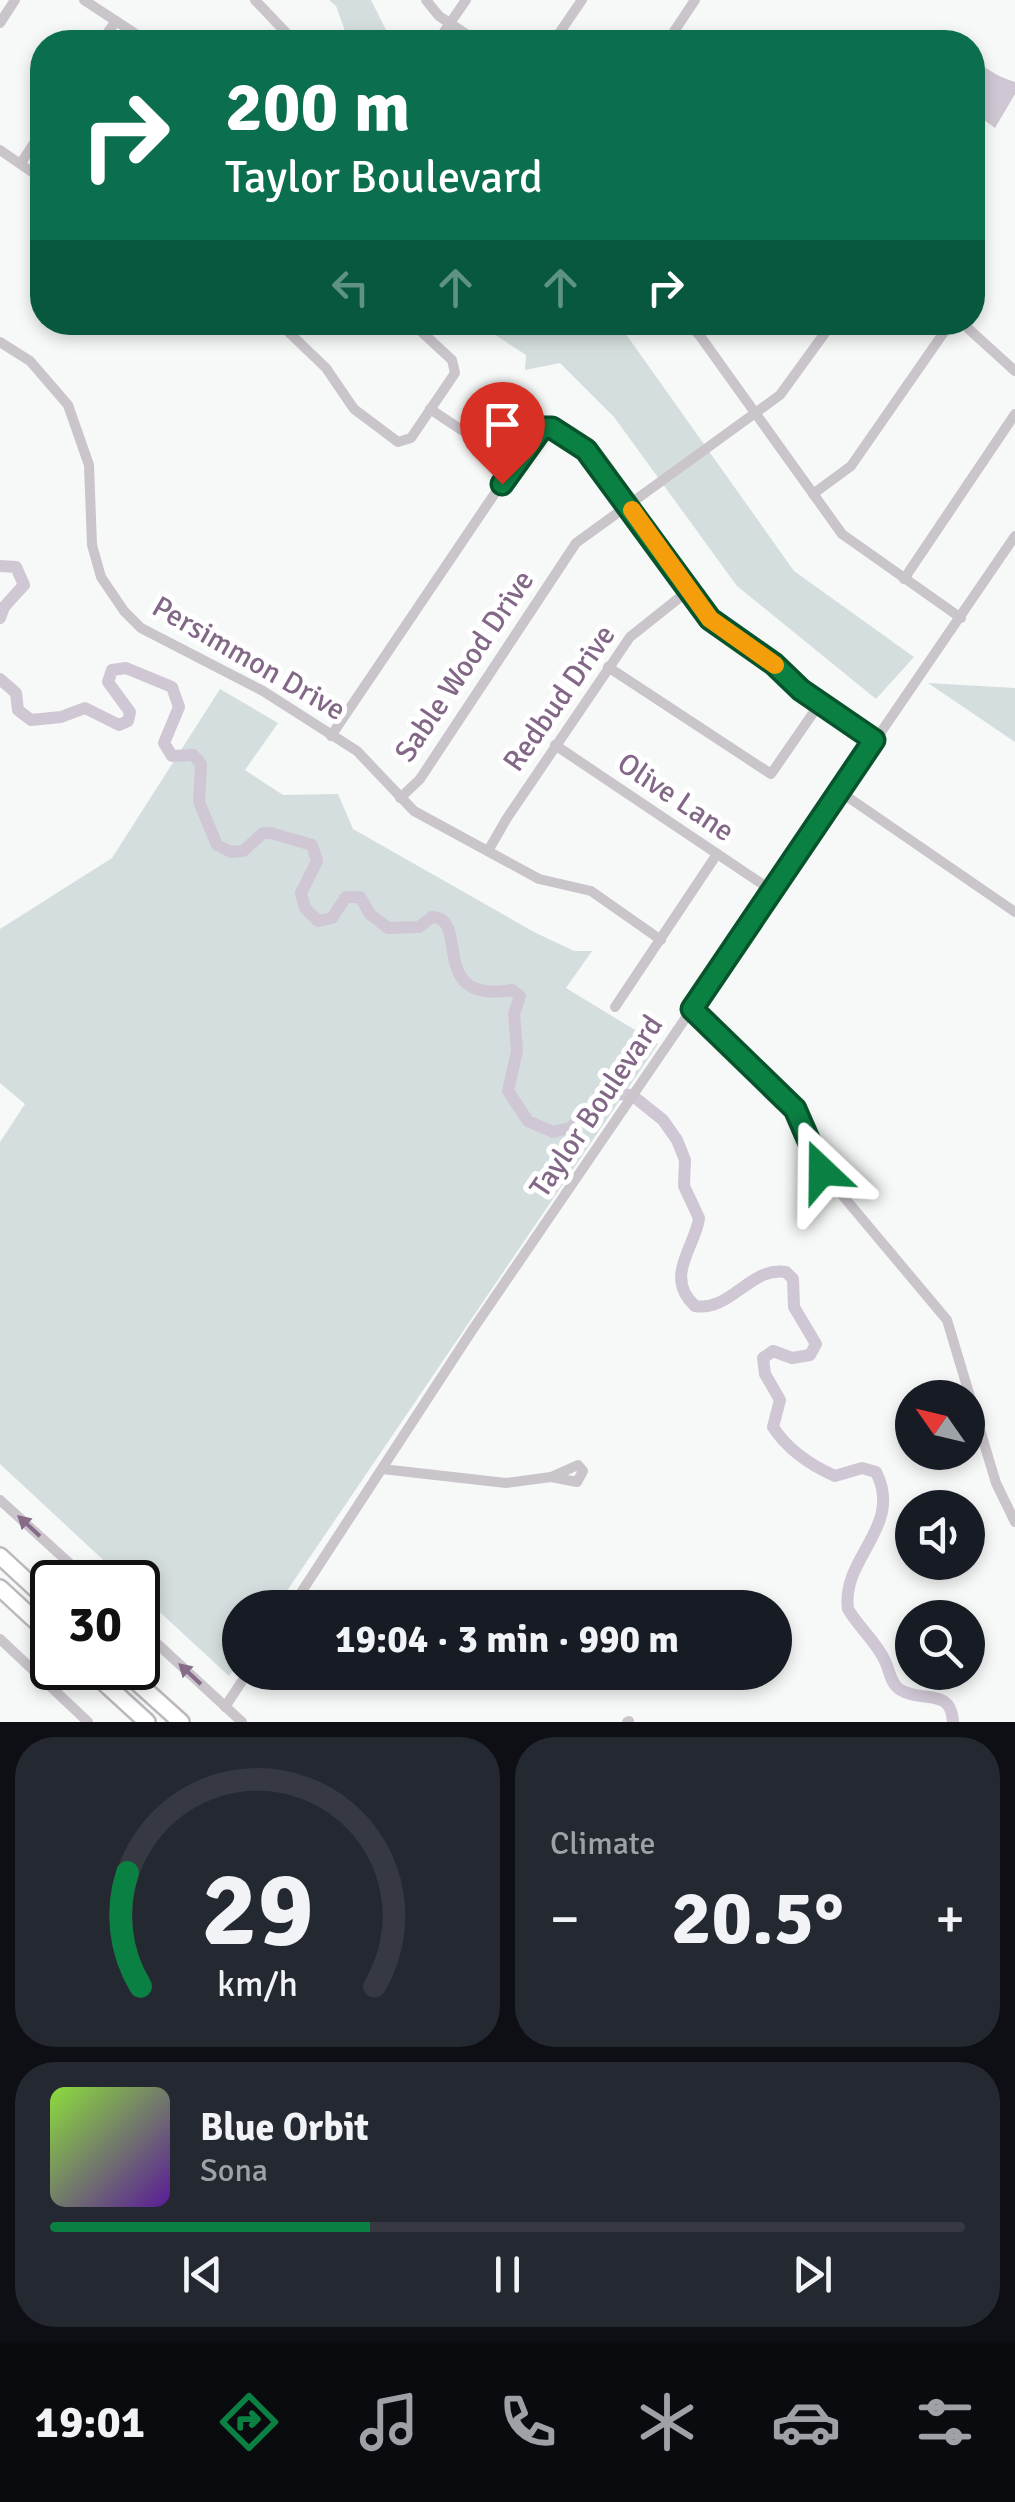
<!DOCTYPE html>
<html lang="en">
<head>
<meta charset="utf-8">
<style>
	body { margin:0; font-family:Signika,sans-serif; background:#242831; color:#f1f3f6; height:100vh; display:flex; flex-direction:column; font-size:38px; white-space:nowrap }
	* { box-sizing:border-box; margin:0 }
	p { font-size:32px; color:#9ea1a6 }
	.icon { flex:none; width:55px; height:55px; fill:none; stroke:currentColor; stroke-width:2; stroke-linecap:round; stroke-linejoin:round }
	.map { position:relative; height:1722px; overflow:hidden }
	.sheet { display:flex; flex-direction:column; gap:15px; padding:15px; background:#0d0f14; flex:1 }
	.sheet>* { flex:none }
	.banner { position:absolute; left:30px; top:30px; width:955px; height:305px; border-radius:40px; box-shadow:0 5px 15px #0003; background:#0b6e4f; color:#fff; overflow:hidden }
	.needle { width:65px; rotate:304deg }
	.buttons { position:absolute; left:895px; top:1380px; display:grid; gap:20px }
	.buttons a { display:grid; place-items:center; width:90px; height:90px; border-radius:50%; background:#171b24; box-shadow:0 5px 15px #0003; font-size:50px }
	.speed { position:absolute; left:30px; top:1560px; display:flex; gap:20px; font-size:50px; font-weight:700; text-align:center }
	.speed>* { display:grid; place-content:center; width:130px; height:130px; border-radius:50%; background:#171b24; box-shadow:0 5px 15px #0003; line-height:1 }
	.speed .limit { border:5px solid #111; border-radius:15px; background:#fff; color:#111 }
	.pin { position:absolute; display:grid; place-items:center; width:85px; height:85px; color:#fff; margin:-102px -42px; border-radius:50% 50% 50% 0; rotate:-45deg; box-shadow:0 0 10px #0007 }
	.pin .icon { rotate:45deg }
	.me { position:absolute; width:110px; margin:-55px; rotate:337deg; stroke-linejoin:round; filter:drop-shadow(0 0 8px #0008) }
	.turn { display:flex; align-items:center; gap:35px; height:210px; padding:0 30px; font-size:45px }
	.turn .icon { width:130px; height:130px; stroke-width:2.5 }
	.turn b { display:block; font-size:70px; line-height:85px }
	.lanes { display:flex; align-items:center; height:95px; padding:0 30px; background:#0003; justify-content:center; gap:50px; direction:ltr }
	.lanes .off { opacity:.35 }
	.big { font-size:75px; font-weight:700; line-height:1.1 }
	.sheet .tile { flex:1; display:flex; flex-direction:column; justify-content:center; gap:15px; min-width:0; padding:0 35px; border-radius:40px; background:#242831 }
	.sheet .dial { align-items:center; gap:0 }
	.dial svg { height:260px; overflow:visible; fill:none; stroke:#363941; stroke-width:7; stroke-linecap:round; text-anchor:middle }
	.dial text { fill:#f1f3f6; stroke:none }
	.song { display:flex; align-items:center; gap:30px }
	.cover { width:120px; height:120px; border-radius:15px; background:linear-gradient(135deg,hsl(90 70% 55%),hsl(270 70% 35%)) }
	.played { height:10px; border-radius:5px; background:linear-gradient(90deg,#0b8043 35%,#363941 35%) }
	.keys { display:flex; justify-content:space-around; direction:ltr }
	.heat { display:flex; justify-content:space-between; align-items:center; font-size:55px; direction:ltr }
	.sheet .tiles { flex:1; display:grid; gap:15px; grid-template-columns:1fr 1fr }
	.tile:last-child { grid-column:span 2 }
	.trip { position:absolute; left:222px; top:1590px; width:570px; height:100px; border-radius:50px; background:#171b24; box-shadow:0 5px 15px #0003; font-weight:700; line-height:100px; text-align:center }
	.tab-bar { display:flex; height:160px; justify-content:space-around; align-items:center; background:#090b0e; color:#9ea1a6 }
	.tab-bar .icon { width:70px; height:70px }
	.tab-bar .active { color:#0b8043 }
	.tab-bar b { font-size:45px; color:#f1f3f6 }
	.map>svg:first-child { display:block }
</style>
</head>
<body>
<div class="map">
<svg width="1015" height="1722" viewBox="0 0 1015 1722">
	<rect width="100%" height="100%" fill="#f6f9f7"/>
	<g fill="#d5dede">
		<path d="M 329,0 L 371,0 L 392,42 L 349,42 L 336,6 Z"/>
		<path d="M 477,323 L 618,323 L 794,571 L 914,657 L 876,699 L 737,586 L 614,417 L 560,363 L 525,370 L 526,355 Z"/>
		<path d="M 928,683 L 1015,688 L 1015,742 Z"/>
		<path d="M 220,689 L 278,723 L 245,770 L 283,795 L 338,794 L 353,829 L 534,932 L 574,951 L 592,951 L 566,988 L 658,1044 L 276,1607 L 240,1608 L 240,1661 L 229,1676 L 138,1592 L 138,1582 L 127,1582 L 0,1464 L 0,1142 L 25,1104 L 0,1083 L 0,929 L 112,858 Z"/>
	</g>
	<path fill="#d0c7d4" d="M 973,53 C 983,69 997,76 1015,82 L 1015,94 L 995,128 L 973,112 L 973,73 L 976,69 Z"/>
	<g fill="none" stroke-linecap="round" stroke-linejoin="round">
		<g stroke="#d0c7d4" stroke-width="12">
			<path d="M 0,566 L 16,567 L 24,585 L 4,607 L 0,618"/>
			<path d="M 0,679 L 16,693 L 18,710 L 31,720 L 61,717 L 85,708 L 119,725 L 128,721 L 130,712 L 108,682 L 112,670 L 126,668 L 172,687 L 179,707 L 164,743 L 172,756 L 193,755 L 201,764 L 199,802 L 217,845 L 231,852 L 243,851 L 263,833 L 271,833 L 312,845 L 317,861 L 301,893 L 305,908 L 318,921 L 332,918 L 346,897 L 360,897 L 370,914 L 388,928 L 419,927 L 432,917 C 471,917 426,1005 512,990 L 520,996 L 514,1014 L 517,1051 L 508,1091 L 528,1121 L 553,1132 L 570,1128 L 606,1093 L 630,1095"/>
			<path d="M 638,1100 L 663,1120 L 677,1140 L 685,1160 L 684,1186 L 699,1218 C 696,1246 663,1276 695,1306 C 731,1312 750,1266 786,1272 L 793,1279 L 794,1307 L 816,1344 L 810,1355 L 792,1358 L 773,1351 L 763,1358 L 765,1374 L 780,1400 L 773,1427 C 788,1450 810,1465 835,1476 L 862,1468 L 876,1472 C 904,1527 841,1557 848,1609 C 859,1628 876,1641 885,1661 C 890,1671 890,1682 899,1689 C 921,1704 951,1686 953,1722"/>
		</g>
		<defs>
			<g id="highway">
				<path d="M 0,1556 L 52,1604"/>
				<path d="M 0,1588 L 52,1636"/>
				<path d="M 88,1668 L 147,1722"/>
				<path d="M 121,1668 L 181,1722"/>
			</g>
		</defs>
		<use href="#highway" stroke="#bdb7be" stroke-width="20"/>
		<g stroke="#cac4cb" stroke-width="10">
			<path d="M 84,0 L 148,42"/>
			<path d="M 255,0 L 295,42"/>
			<path d="M 426,0 L 439,16 L 478,42"/>
			<path d="M 0,23 L 15,0"/>
			<path d="M 101,42 L 116,21"/>
			<path d="M 437,42 L 466,0"/>
			<path d="M 553,42 L 582,0"/>
			<path d="M 667,42 L 695,0"/>
			<path d="M 0,150 L 42,179"/>
			<path d="M 21,163 L 42,131"/>
			<path d="M 278,322 L 326,368 L 354,409 L 398,442 L 411,438 L 455,373 L 452,360 L 411,322"/>
			<path d="M 690,322 L 842,534 L 961,618"/>
			<path d="M 961,322 L 1015,371"/>
			<path d="M 697,333 L 712,322"/>
			<path d="M 0,342 L 30,361 L 68,405 L 89,465 L 92,545 L 101,577 L 124,611 L 141,628 L 263,691 L 357,751 L 414,811 L 539,879 L 591,891 L 661,940"/>
			<path d="M 430,409 L 514,465"/>
			<path d="M 813,494 L 851,466 L 951,322"/>
			<path d="M 904,579 L 1015,414"/>
			<path d="M 608,667 L 771,774 L 820,703"/>
			<path d="M 331,736 L 514,465 L 547,426 L 586,450 L 597,464 L 710,619 L 774,664 L 801,690 L 874,740"/>
			<path d="M 555,745 L 771,890"/>
			<path d="M 839,791 L 1015,912"/>
			<path d="M 400,798 L 420,779 L 576,543 L 780,395 L 833,322"/>
			<path d="M 488,851 L 507,818 L 630,637 L 689,590"/>
			<path d="M 615,1007 L 717,854"/>
			<path d="M 692,1009 L 795,1109 L 822,1171 L 947,1320 L 996,1483 L 1015,1522"/>
			<path d="M 578,1465 L 583,1471 L 577,1482 L 551,1477 Z"/>
			<path d="M 382,1469 L 506,1483 L 551,1477"/>
			<path d="M 0,1500 L 90,1582"/>
			<path d="M 291,1608 L 471,1332 L 1015,536"/>
			<path d="M 138,1626 L 242,1722"/>
			<path d="M 0,1639 L 88,1722"/>
			<path d="M 225,1707 L 248,1672"/>
			<path d="M 627,1722 L 629,1721"/>
		</g>
		<use href="#highway" stroke="#fff" stroke-width="15"/>
	</g>
	<defs><path id="oneway-solid" d="M-6-.8H1V-3.2L6.5 0L1 3.2V.8H-6Z" transform="scale(2.5)"/></defs>
	<g fill="#876c8a">
		<use href="#oneway-solid" transform="translate(29 1526) rotate(-137)"/>
		<use href="#oneway-solid" transform="translate(190 1674) rotate(-137)"/>
	</g>
	<g fill="none" stroke-linecap="round" stroke-linejoin="round">
		<defs>
			<path id="route" d="M 502,484 L 542,428 L 552,428 L 586,450 L 710,619 L 774,664 L 801,690 L 874,740 L 692,1009 L 795,1109 L 822,1171"/>
		</defs>
		<use href="#route" stroke="#07532c" stroke-width="25"/>
		<use href="#route" stroke="#0b8043" stroke-width="18"/>
		<path stroke="#f59e0b" stroke-width="18" d="M 632,510 L 710,619 L 775,665"/>
	</g>
	<g text-anchor="middle" stroke-width="10" stroke-linejoin="round" paint-order="stroke">
		<g font-size="30" fill="#836787" stroke="#fff">
			<text transform="translate(249 658) rotate(30)" y="10">Persimmon Drive</text>
			<text transform="translate(464 666) rotate(-56)" y="10">Sable Wood Drive</text>
			<text transform="translate(559 698) rotate(-55)" y="10">Redbud Drive</text>
			<text transform="translate(676 797) rotate(34)" y="10">Olive Lane</text>
			<text transform="translate(596 1106) rotate(-56)" y="10">Taylor Boulevard</text>
		</g>
	</g>
</svg>
<div class="buttons">
<a><svg class="needle" viewBox="-14 -14 28 28"><path d="M0-13l5 13h-10z" fill="#e53935"/><path d="M0 13l5-13h-10z" fill="#9ea1a6"/></svg></a>
<a><svg class="icon" aria-label="sound" viewBox="0 0 24 24"><path d="M4 9h4l5-4v14l-5-4H4zM17 9q2 3 0 6"/></svg></a>
<a><svg class="icon" aria-label="search" viewBox="0 0 24 24"><circle cx="10" cy="10" r="6"/><path d="M15 15l6 6"/></svg></a>
</div>
<div class="speed"><div class="limit">30</div></div>
<div class="pin" style="left:502px;top:484px;background:#d93025"><svg class="icon" aria-label="arrive" viewBox="0 0 24 24"><path d="M6 21V4h12l-3 4 3 4H6"/></svg></div>
<svg class="me" style="left:822px;top:1171px" viewBox="-20 -20 40 40"><path d="M0-17L14 15 0 8-14 15z" fill="#0b8043" stroke="#fff" stroke-width="4"/></svg>
<div class="trip">19:04 · 3 min · 990 m</div>
<div class="banner">
<div class="turn"><svg class="icon" aria-label="right" viewBox="0 0 24 24"><path d="M7 20v-9h11M14 6l5 5-5 5"/></svg><div><b>200 m</b>Taylor Boulevard</div></div>
<div class="lanes"><svg class="icon off" aria-label="left" viewBox="0 0 24 24"><path d="M17 20v-9H6M10 6l-5 5 5 5"/></svg><svg class="icon off" aria-label="ahead" viewBox="0 0 24 24"><path d="M12 20V5M6 11l6-6 6 6"/></svg><svg class="icon off" aria-label="ahead" viewBox="0 0 24 24"><path d="M12 20V5M6 11l6-6 6 6"/></svg><svg class="icon" aria-label="right" viewBox="0 0 24 24"><path d="M7 20v-9h11M14 6l5 5-5 5"/></svg></div>
</div>
</div>
<section class="sheet">
<div class="tiles">
<div class="tile dial"><svg viewBox="0 0 100 80">
<path d="M14 69A42 42 0 1 1 86 69"/>
<path d="M14 69A42 42 0 0 1 10 34" stroke="#0b8043"/>
<text x="50" y="56" font-size="32" font-weight="700">29</text>
<text x="50" y="72" font-size="11">km/h</text>
</svg></div>
<div class="tile"><p>Climate</p>
<div class="heat"><a>−</a><b class="big">20.5°</b><a>+</a></div>
</div>
<div class="tile">
<div class="song"><i class="cover"></i><div><b>Blue Orbit</b><p>Sona</p></div></div>
<div class="played"></div>
<div class="keys"><svg class="icon" aria-label="previous" viewBox="0 0 24 24"><path d="M18 5L8 12l10 7zM5 5v14"/></svg><svg class="icon" aria-label="pause" viewBox="0 0 24 24"><path d="M8 5v14M16 5v14"/></svg><svg class="icon" aria-label="next" viewBox="0 0 24 24"><path d="M6 5l10 7-10 7zM19 5v14"/></svg></div>
</div>
</div>
</section>
<nav class="tab-bar">
<b>19:01</b>
<svg class="icon active" aria-label="directions" viewBox="0 0 24 24"><path d="M12 3l9 9-9 9-9-9zM9 14v-3h6M13 9l2 2-2 2"/></svg>
<svg class="icon" aria-label="music" viewBox="0 0 24 24"><path d="M9 18V5l10-2v13"/><circle cx="6" cy="18" r="3"/><circle cx="16" cy="16" r="3"/></svg>
<svg class="icon" aria-label="phone" viewBox="0 0 24 24"><path d="M5 4h4l2 5-3 2q2 4 5 5l2-3 5 2v4C11 20 4 13 5 4z"/></svg>
<svg class="icon" aria-label="climate" viewBox="0 0 24 24"><path d="M12 3v18M4 7l16 10M4 17L20 7"/></svg>
<svg class="icon" aria-label="car" viewBox="0 0 24 24"><path d="M5 17H2v-5l4-1 3-4h7l3 4 3 1v5h-3M9 17h6M6 11h13"/><circle cx="7" cy="17" r="2"/><circle cx="17" cy="17" r="2"/></svg>
<svg class="icon" aria-label="filters" viewBox="0 0 24 24"><path d="M4 7h16M4 17h16"/><circle cx="9" cy="7" r="2"/><circle cx="15" cy="17" r="2"/></svg>
</nav>
</body>
</html>
